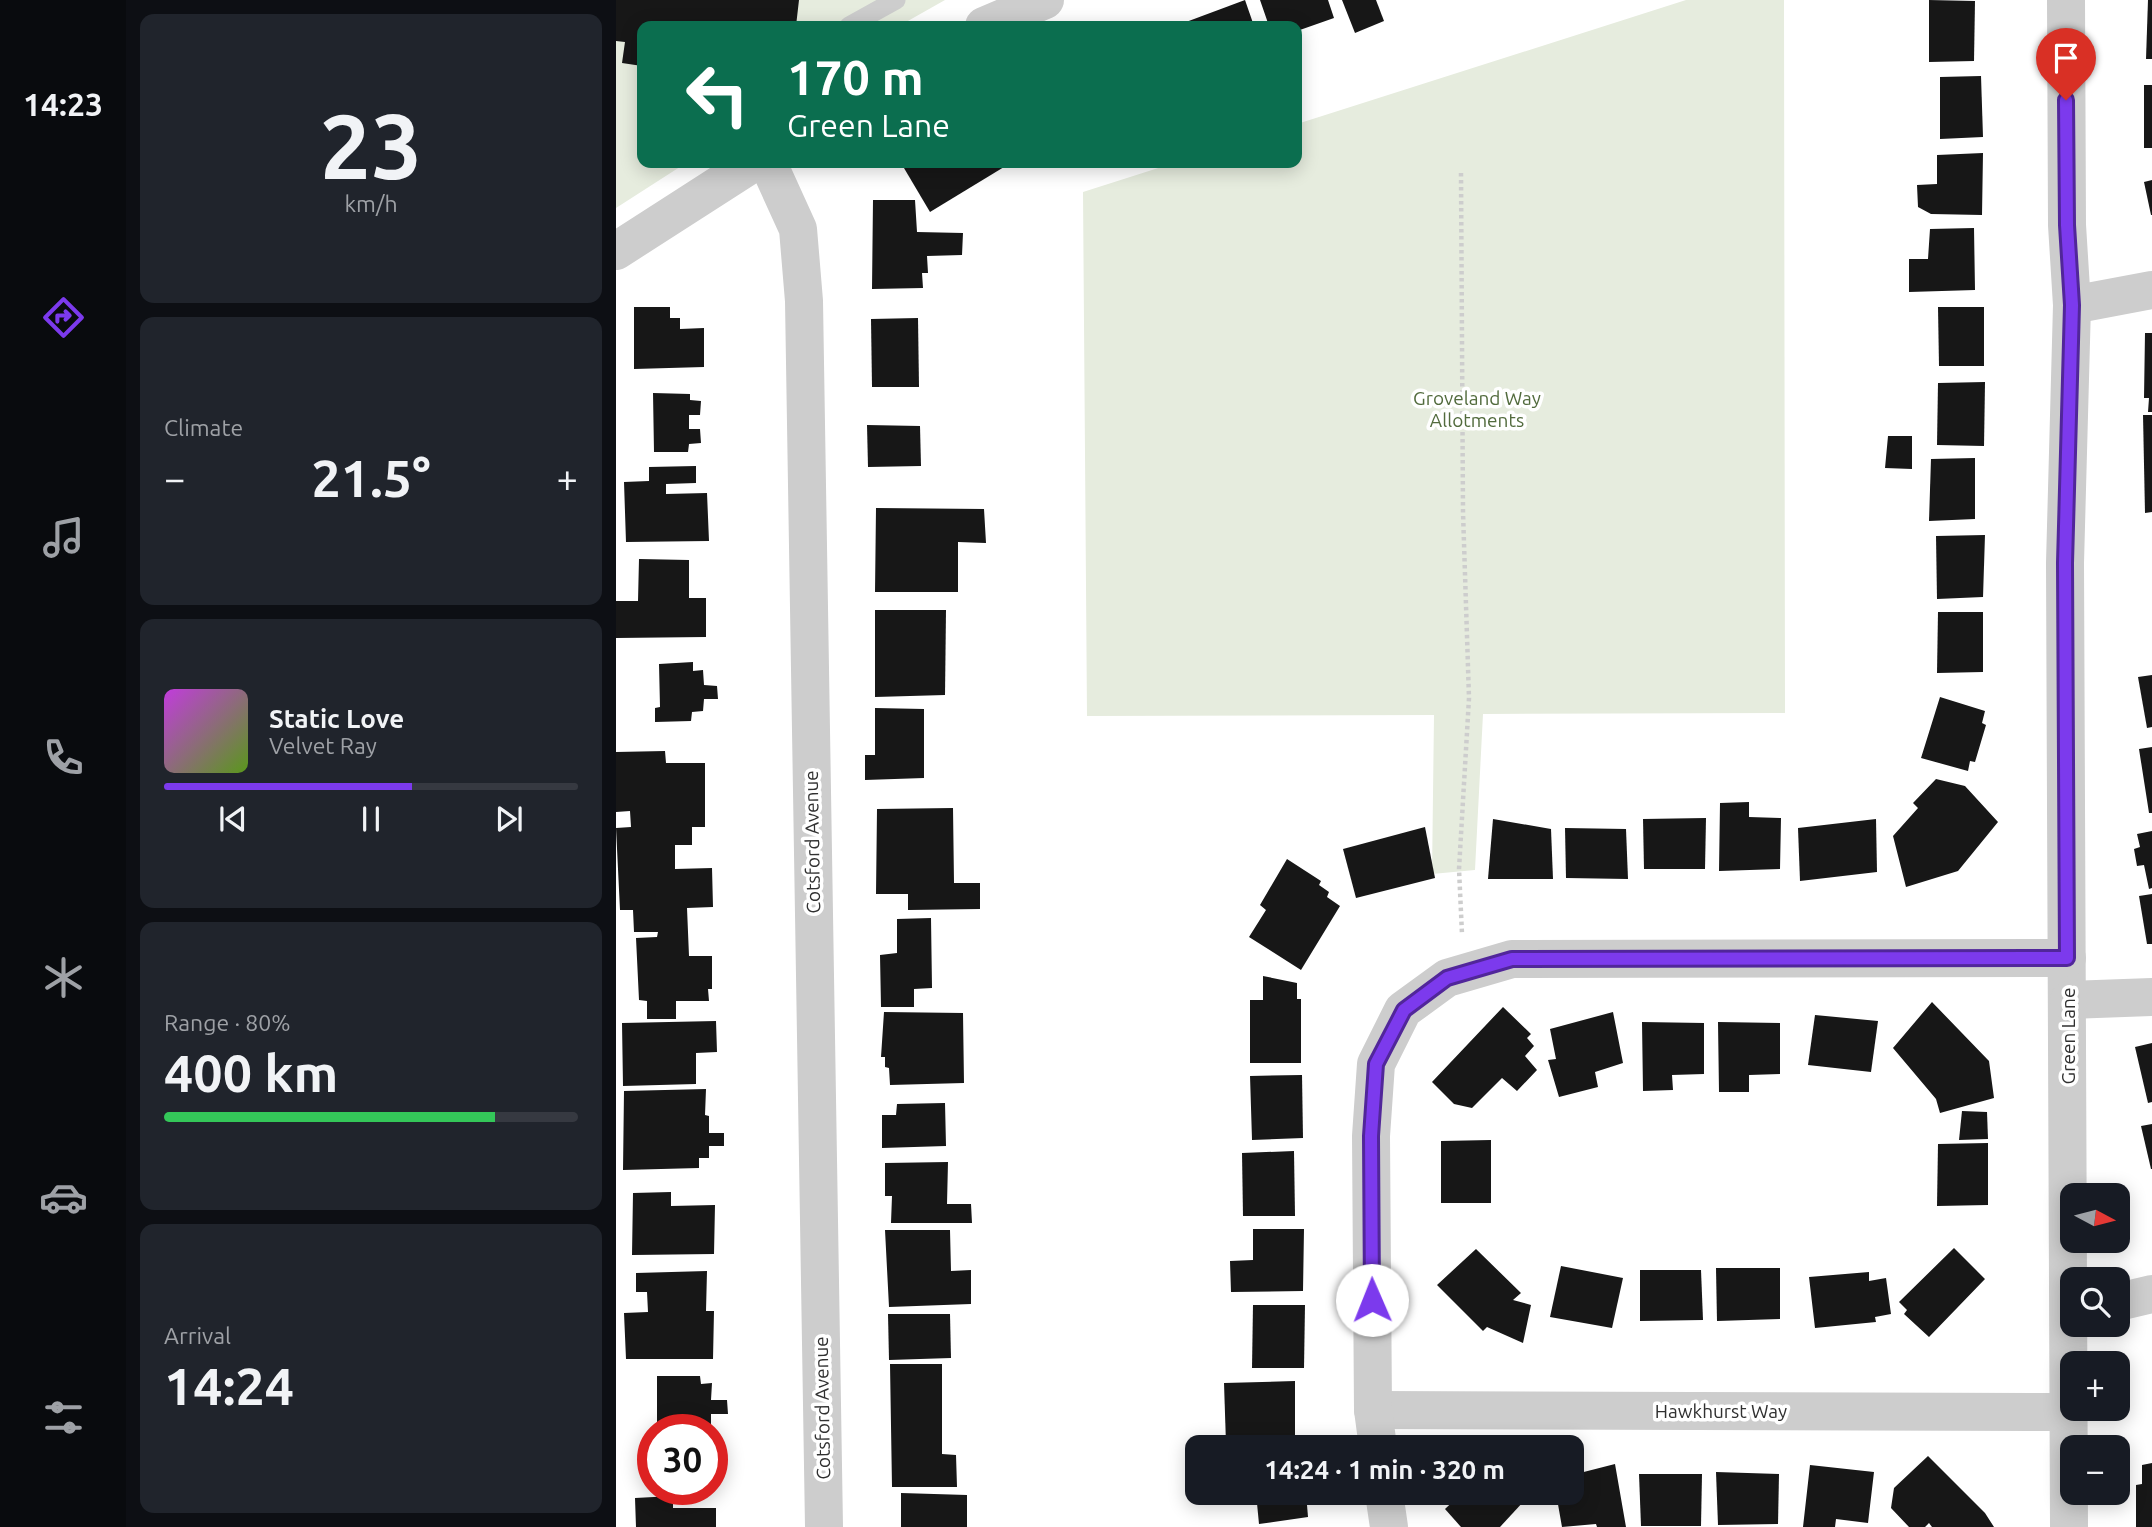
<!DOCTYPE html>
<html lang="en">
<head>
<meta charset="utf-8">
<style>
	body { margin:0; font-family:Ubuntu,sans-serif; background:#20242c; color:#f1f3f6; height:100vh; display:flex; flex-direction:column; font-size:26px; white-space:nowrap }
	* { box-sizing:border-box; margin:0 }
	p { font-size:23px; color:#9ea1a6 }
	.icon { flex:none; width:38px; height:38px; fill:none; stroke:currentColor; stroke-width:2; stroke-linecap:round; stroke-linejoin:round }
	.map { position:relative; flex:1; overflow:hidden }
	.details { display:flex; flex-direction:column; gap:14px; padding:14px; background:#0d0f14; width:490px }
	.details>* { flex:none }
	.hud { position:absolute; left:21px; top:21px; width:665px; height:147px; border-radius:14px; box-shadow:0 4px 18px #0003; background:#0b6e4f; color:#fff; overflow:hidden }
	.needle { width:46px; rotate:97deg }
	.fabs { position:absolute; left:1444px; top:1183px; display:grid; gap:14px }
	.fabs a { display:grid; place-items:center; width:70px; height:70px; border-radius:14px; background:#171b24; box-shadow:0 4px 18px #0003; font-size:35px }
	.speed { position:absolute; left:21px; top:1414px; display:flex; gap:14px; font-size:35px; font-weight:700; text-align:center }
	.speed>* { display:grid; place-content:center; width:91px; height:91px; border-radius:50%; background:#171b24; box-shadow:0 4px 18px #0003; line-height:1 }
	.speed .limit { border:10px solid #d22; background:#fff; color:#111 }
	.pin { position:absolute; display:grid; place-items:center; width:60px; height:60px; color:#fff; margin:-72px -30px; border-radius:50% 50% 50% 0; rotate:-45deg; box-shadow:0 0 7px #0007 }
	.pin .icon { rotate:45deg }
	.me { position:absolute; width:77px; margin:-38px; rotate:359deg; stroke-linejoin:round; filter:drop-shadow(0 0 5px #0008) }
	.turn { display:flex; align-items:center; gap:24px; height:147px; padding:0 35px; font-size:32px }
	.turn .icon { width:91px; height:91px; stroke-width:2.5 }
	.turn b { display:block; font-size:49px; line-height:60px }
	.big { font-size:52px; font-weight:700; line-height:1.1 }
	.details .card { flex:1; display:flex; flex-direction:column; justify-content:center; gap:10px; min-width:0; padding:0 24px; border-radius:14px; background:#20242c }
	.details .dial { align-items:center; gap:0 }
	.dial b { font-size:91px; line-height:1 }
	.song { display:flex; align-items:center; gap:21px }
	.cover { width:84px; height:84px; border-radius:10px; background:linear-gradient(135deg,hsl(290 70% 55%),hsl(90 70% 35%)) }
	.played { height:7px; border-radius:4px; background:linear-gradient(90deg,#7c3aed 60%,#363941 60%) }
	.keys { display:flex; justify-content:space-around; direction:ltr }
	.heat { display:flex; justify-content:space-between; align-items:center; font-size:38px; direction:ltr }
	.charge { height:10px; border-radius:5px; background:linear-gradient(90deg,#34c759 80%,#363941 0) }
	.trip { position:absolute; left:569px; top:1435px; width:399px; height:70px; border-radius:14px; background:#171b24; box-shadow:0 4px 18px #0003; font-weight:700; line-height:70px; text-align:center }
	main { display:flex; flex:1; min-height:0 }
	.tabs { display:flex; flex-direction:column; width:126px; justify-content:space-around; align-items:center; background:#090b0e; color:#9ea1a6 }
	.tabs .icon { width:49px; height:49px }
	.tabs .active { color:#7c3aed }
	.tabs b { font-size:32px; color:#f1f3f6 }
	.map>svg:first-child { display:block }
</style>
</head>
<body>
<main>
<nav class="tabs">
<b>14:23</b>
<svg class="icon active" aria-label="directions" viewBox="0 0 24 24"><path d="M12 3l9 9-9 9-9-9zM9 14v-3h6M13 9l2 2-2 2"/></svg>
<svg class="icon" aria-label="music" viewBox="0 0 24 24"><path d="M9 18V5l10-2v13"/><circle cx="6" cy="18" r="3"/><circle cx="16" cy="16" r="3"/></svg>
<svg class="icon" aria-label="phone" viewBox="0 0 24 24"><path d="M5 4h4l2 5-3 2q2 4 5 5l2-3 5 2v4C11 20 4 13 5 4z"/></svg>
<svg class="icon" aria-label="climate" viewBox="0 0 24 24"><path d="M12 3v18M4 7l16 10M4 17L20 7"/></svg>
<svg class="icon" aria-label="car" viewBox="0 0 24 24"><path d="M5 17H2v-5l4-1 3-4h7l3 4 3 1v5h-3M9 17h6M6 11h13"/><circle cx="7" cy="17" r="2"/><circle cx="17" cy="17" r="2"/></svg>
<svg class="icon" aria-label="filters" viewBox="0 0 24 24"><path d="M4 7h16M4 17h16"/><circle cx="9" cy="7" r="2"/><circle cx="15" cy="17" r="2"/></svg>
</nav>
<section class="details">
<div class="card dial"><b>23</b><p>km/h</p></div>
<div class="card"><p>Climate</p>
<div class="heat"><a>−</a><b class="big">21.5°</b><a>+</a></div>
</div>
<div class="card">
<div class="song"><i class="cover"></i><div><b>Static Love</b><p>Velvet Ray</p></div></div>
<div class="played"></div>
<div class="keys"><svg class="icon" aria-label="previous" viewBox="0 0 24 24"><path d="M18 5L8 12l10 7zM5 5v14"/></svg><svg class="icon" aria-label="pause" viewBox="0 0 24 24"><path d="M8 5v14M16 5v14"/></svg><svg class="icon" aria-label="next" viewBox="0 0 24 24"><path d="M6 5l10 7-10 7zM19 5v14"/></svg></div>
</div>
<div class="card"><p>Range · 80%</p><b class="big">400 km</b><div class="charge"></div></div>
<div class="card"><p>Arrival</p><b class="big">14:24</b></div>
</section>
<div class="map">
<svg width="1536" height="1527" viewBox="0 0 1536 1527">
	<rect width="100%" height="100%" fill="#fff"/>
	<g fill="#e6ecde">
		<path d="M 0,0 L 329,0 L 283,26 L 26,26 L 26,163 L 70,163 L 0,208 Z"/>
		<path d="M 1070,0 L 1168,0 L 1169,713 L 867,714 L 859,870 L 816,874 L 818,715 L 471,716 L 467,192 L 558,163 L 681,163 L 681,124 Z"/>
	</g>
	<g fill="#171717">
		<path d="M 0,0 L 183,0 L 180,26 L 26,26 L 26,66 L 6,63 L 9,42 L 0,41 Z"/>
		<path d="M 629,0 L 638,26 L 571,26 L 570,22 Z"/>
		<path d="M 644,0 L 712,0 L 718,18 L 681,31 L 681,26 L 653,26 Z"/>
		<path d="M 726,0 L 760,0 L 768,21 L 739,33 Z"/>
		<path d="M 1313,0 L 1359,1 L 1358,61 L 1313,62 Z"/>
		<path d="M 1532,0 L 1536,0 L 1536,59 L 1530,59 Z"/>
		<path d="M 1365,76 L 1367,137 L 1324,139 L 1324,77 Z"/>
		<rect x="1528" y="85" width="8" height="63"/>
		<path d="M 1367,153 L 1366,215 L 1315,214 L 1302,207 L 1301,185 L 1321,184 L 1321,155 Z"/>
		<path d="M 285,163 L 386,163 L 388,167 L 314,212 Z"/>
		<path d="M 1536,180 L 1536,215 L 1535,215 L 1528,182 Z"/>
		<path d="M 257,200 L 299,200 L 301,232 L 347,233 L 346,255 L 311,256 L 312,273 L 306,273 L 307,288 L 256,289 Z"/>
		<path d="M 1358,228 L 1359,290 L 1293,292 L 1293,259 L 1312,259 L 1314,229 Z"/>
		<path d="M 18,307 L 54,307 L 54,318 L 64,318 L 64,329 L 88,328 L 88,367 L 18,369 Z"/>
		<path d="M 1322,307 L 1368,307 L 1368,366 L 1323,366 Z"/>
		<path d="M 302,318 L 303,387 L 256,387 L 255,319 Z"/>
		<path d="M 1529,333 L 1536,333 L 1536,412 L 1532,412 L 1533,398 L 1528,398 Z"/>
		<path d="M 1369,382 L 1368,446 L 1321,445 L 1322,383 Z"/>
		<path d="M 37,393 L 74,394 L 74,400 L 85,401 L 84,415 L 73,415 L 73,429 L 84,429 L 85,443 L 73,444 L 72,452 L 38,452 Z"/>
		<path d="M 1527,415 L 1536,415 L 1536,512 L 1529,513 Z"/>
		<path d="M 251,425 L 304,426 L 305,466 L 252,467 Z"/>
		<path d="M 1272,436 L 1296,436 L 1296,469 L 1269,468 Z"/>
		<path d="M 1359,458 L 1359,519 L 1313,521 L 1315,459 Z"/>
		<path d="M 80,466 L 80,483 L 50,484 L 50,494 L 91,493 L 93,541 L 10,542 L 8,482 L 33,481 L 33,467 Z"/>
		<path d="M 260,508 L 368,509 L 370,543 L 342,542 L 342,592 L 259,592 Z"/>
		<path d="M 1369,535 L 1367,597 L 1321,599 L 1320,536 Z"/>
		<path d="M 23,559 L 73,560 L 73,598 L 90,598 L 90,637 L 0,638 L 0,601 L 22,601 Z"/>
		<path d="M 259,610 L 330,610 L 329,695 L 259,697 Z"/>
		<path d="M 1322,612 L 1367,612 L 1367,672 L 1321,673 Z"/>
		<path d="M 77,662 L 77,671 L 87,670 L 88,685 L 101,686 L 102,699 L 88,699 L 87,711 L 76,712 L 75,721 L 39,722 L 39,708 L 44,707 L 43,664 Z"/>
		<path d="M 1536,675 L 1536,727 L 1531,728 L 1522,677 Z"/>
		<path d="M 1324,697 L 1369,711 L 1366,723 L 1370,725 L 1359,762 L 1354,761 L 1352,771 L 1305,758 Z"/>
		<path d="M 259,708 L 308,709 L 308,778 L 249,780 L 249,755 L 259,755 Z"/>
		<path d="M 1536,747 L 1536,813 L 1533,813 L 1523,749 Z"/>
		<path d="M 49,751 L 50,763 L 89,763 L 89,827 L 76,827 L 76,845 L 59,845 L 59,869 L 96,868 L 97,907 L 71,908 L 73,956 L 96,956 L 96,989 L 92,989 L 93,1001 L 60,1001 L 60,1019 L 31,1019 L 31,1001 L 23,1000 L 20,938 L 41,937 L 42,932 L 18,932 L 17,910 L 4,910 L 0,828 L 15,827 L 14,811 L 0,812 L 0,752 Z"/>
		<path d="M 1320,779 L 1349,786 L 1382,822 L 1342,871 L 1290,887 L 1277,836 L 1302,808 L 1297,803 Z"/>
		<path d="M 1133,802 L 1133,817 L 1165,818 L 1164,869 L 1103,871 L 1104,803 Z"/>
		<path d="M 337,808 L 338,883 L 364,883 L 364,909 L 292,910 L 292,894 L 260,894 L 261,809 Z"/>
		<path d="M 1090,818 L 1089,869 L 1028,869 L 1027,819 Z"/>
		<path d="M 877,819 L 935,829 L 937,879 L 872,879 Z"/>
		<path d="M 1260,819 L 1261,872 L 1184,881 L 1182,828 Z"/>
		<path d="M 809,827 L 819,878 L 740,898 L 727,849 Z"/>
		<path d="M 949,828 L 1010,829 L 1012,879 L 950,878 Z"/>
		<path d="M 1536,831 L 1536,888 L 1533,889 L 1528,865 L 1521,866 L 1518,849 L 1524,847 L 1521,834 Z"/>
		<path d="M 671,859 L 705,881 L 703,885 L 713,892 L 711,897 L 724,906 L 685,970 L 633,937 L 650,910 L 644,905 Z"/>
		<path d="M 1536,894 L 1536,944 L 1531,944 L 1523,896 Z"/>
		<path d="M 315,918 L 316,988 L 298,989 L 298,1007 L 265,1007 L 264,955 L 281,953 L 281,919 Z"/>
		<path d="M 647,976 L 681,983 L 681,999 L 685,999 L 685,1063 L 634,1063 L 634,1000 L 647,1000 Z"/>
		<path d="M 1316,1002 L 1373,1061 L 1378,1098 L 1324,1113 L 1320,1099 L 1277,1048 Z"/>
		<path d="M 887,1007 L 915,1034 L 911,1038 L 918,1046 L 909,1056 L 921,1070 L 901,1091 L 886,1078 L 856,1108 L 838,1104 L 816,1082 Z"/>
		<path d="M 268,1012 L 347,1013 L 348,1083 L 274,1085 L 273,1068 L 269,1067 L 269,1057 L 265,1057 Z"/>
		<path d="M 997,1012 L 1007,1063 L 979,1072 L 982,1087 L 943,1097 L 932,1060 L 940,1059 L 934,1029 Z"/>
		<path d="M 1199,1015 L 1262,1021 L 1255,1072 L 1192,1065 Z"/>
		<path d="M 100,1021 L 101,1052 L 80,1053 L 80,1084 L 7,1086 L 6,1023 Z"/>
		<path d="M 1026,1022 L 1088,1023 L 1088,1074 L 1056,1075 L 1057,1090 L 1027,1091 Z"/>
		<path d="M 1102,1022 L 1164,1023 L 1164,1074 L 1133,1075 L 1133,1092 L 1103,1092 Z"/>
		<path d="M 1536,1043 L 1536,1102 L 1532,1103 L 1519,1047 Z"/>
		<path d="M 686,1075 L 687,1138 L 636,1140 L 634,1076 Z"/>
		<path d="M 90,1089 L 89,1115 L 93,1116 L 93,1133 L 108,1133 L 108,1146 L 93,1146 L 93,1158 L 83,1158 L 83,1168 L 7,1170 L 8,1091 Z"/>
		<path d="M 329,1103 L 330,1146 L 266,1148 L 266,1115 L 280,1115 L 281,1104 Z"/>
		<path d="M 1346,1111 L 1371,1112 L 1372,1139 L 1343,1140 Z"/>
		<path d="M 1536,1124 L 1536,1169 L 1535,1169 L 1525,1126 Z"/>
		<path d="M 875,1140 L 875,1203 L 825,1203 L 825,1141 Z"/>
		<path d="M 1372,1143 L 1372,1205 L 1321,1206 L 1322,1144 Z"/>
		<path d="M 678,1151 L 679,1216 L 627,1216 L 626,1153 Z"/>
		<path d="M 332,1162 L 331,1204 L 355,1204 L 356,1223 L 275,1223 L 276,1196 L 269,1196 L 269,1163 Z"/>
		<path d="M 55,1192 L 55,1206 L 99,1205 L 98,1254 L 16,1255 L 17,1193 Z"/>
		<path d="M 637,1229 L 688,1229 L 687,1291 L 615,1292 L 614,1261 L 637,1260 Z"/>
		<path d="M 269,1230 L 334,1230 L 335,1271 L 355,1270 L 355,1304 L 273,1307 Z"/>
		<path d="M 1338,1248 L 1369,1279 L 1313,1337 L 1288,1314 L 1291,1310 L 1283,1302 Z"/>
		<path d="M 860,1249 L 905,1293 L 897,1300 L 915,1305 L 907,1343 L 871,1327 L 867,1331 L 821,1285 Z"/>
		<path d="M 945,1266 L 1007,1278 L 996,1328 L 934,1317 Z"/>
		<path d="M 1100,1268 L 1164,1268 L 1164,1319 L 1101,1321 Z"/>
		<path d="M 1024,1270 L 1085,1270 L 1087,1320 L 1024,1321 Z"/>
		<path d="M 91,1271 L 90,1311 L 98,1311 L 97,1359 L 10,1359 L 8,1313 L 32,1312 L 31,1292 L 20,1292 L 20,1273 Z"/>
		<path d="M 1253,1272 L 1253,1281 L 1270,1278 L 1275,1314 L 1259,1317 L 1260,1322 L 1199,1328 L 1193,1277 Z"/>
		<path d="M 637,1305 L 689,1305 L 688,1368 L 636,1368 Z"/>
		<path d="M 272,1314 L 334,1314 L 335,1358 L 273,1360 Z"/>
		<path d="M 274,1364 L 326,1364 L 326,1454 L 340,1455 L 341,1487 L 276,1487 Z"/>
		<path d="M 41,1376 L 84,1376 L 85,1384 L 96,1383 L 95,1400 L 111,1400 L 112,1414 L 95,1414 L 95,1427 L 85,1427 L 85,1430 L 41,1430 Z"/>
		<path d="M 679,1381 L 679,1442 L 610,1444 L 608,1383 Z"/>
		<path d="M 1312,1456 L 1369,1513 L 1378,1527 L 1316,1527 L 1313,1523 L 1309,1527 L 1293,1527 L 1275,1508 L 1278,1488 Z"/>
		<path d="M 1536,1463 L 1536,1527 L 1520,1527 L 1520,1485 L 1526,1484 L 1526,1465 Z"/>
		<path d="M 999,1464 L 1010,1527 L 981,1527 L 980,1524 L 946,1527 L 940,1493 L 956,1493 L 956,1475 Z"/>
		<path d="M 1194,1465 L 1258,1472 L 1252,1523 L 1220,1519 L 1219,1527 L 1187,1527 Z"/>
		<path d="M 1100,1472 L 1163,1474 L 1162,1524 L 1102,1525 Z"/>
		<path d="M 1023,1474 L 1086,1474 L 1085,1526 L 1025,1526 Z"/>
		<path d="M 285,1493 L 351,1495 L 351,1527 L 285,1527 Z"/>
		<path d="M 640,1493 L 690,1493 L 692,1517 L 643,1524 Z"/>
		<path d="M 846,1493 L 900,1493 L 908,1501 L 884,1527 L 845,1527 L 829,1509 Z"/>
		<path d="M 57,1496 L 57,1508 L 100,1508 L 100,1527 L 20,1527 L 19,1498 Z"/>
	</g>
	<g fill="none" stroke-linecap="round" stroke-linejoin="round">
		<path stroke="#cdcdcd" stroke-width="4.5" stroke-dasharray="3.5 3.5" stroke-linecap="butt" d="M 845,173 L 847,512 L 853,698 L 843,869 L 846,934"/>
		<path stroke="#cdcdcd" stroke-width="19" d="M 233,26 L 280,0"/>
		<g stroke="#cdcdcd" stroke-width="38">
			<path d="M 1450,0 L 1451,225 L 1456,305 L 1449,563 L 1453,1527"/>
			<path d="M 368,26 L 429,0"/>
			<path d="M 152,163 L 182,229 L 188,301 L 208,1527"/>
			<path d="M 0,251 L 137,163"/>
			<path d="M 1456,305 L 1536,290"/>
			<path d="M 1453,1000 L 1536,997"/>
			<path d="M 1502,1302 L 1536,1294"/>
			<path d="M 757,1410 L 1453,1412"/>
			<path d="M 762,1447 L 757,1410 L 755,1136 L 760,1064 L 787,1010 L 831,978 L 896,959 L 1451,958"/>
			<path d="M 768,1493 L 773,1527"/>
		</g>
	</g>
	<g fill="none" stroke-linecap="round" stroke-linejoin="round">
		<defs>
			<path id="route" d="M 756,1300 L 755,1136 L 760,1064 L 788,1010 L 831,978 L 896,959 L 1451,958 L 1449,563 L 1456,305 L 1451,225 L 1450,100"/>
		</defs>
		<use href="#route" stroke="#51269a" stroke-width="18"/>
		<use href="#route" stroke="#7c3aed" stroke-width="12"/>
	</g>
	<g text-anchor="middle" stroke-width="7" stroke-linejoin="round" paint-order="stroke">
		<g font-size="19" fill="#526b3d" stroke="#fff">
			<text x="861" y="405">Groveland Way<tspan x="861" dy="22">Allotments</tspan></text>
		</g>
		<g font-size="19" fill="#303030" stroke="#fff">
			<text transform="translate(196 842) rotate(-91)" y="7">Cotsford Avenue</text>
			<text transform="translate(1452 1036) rotate(-90)" y="7">Green Lane</text>
			<text transform="translate(206 1408) rotate(-91)" y="7">Cotsford Avenue</text>
			<text x="1105" y="1418">Hawkhurst Way</text>
		</g>
	</g>
</svg>
<div class="fabs">
<a><svg class="needle" viewBox="-14 -14 28 28"><path d="M0-13l5 13h-10z" fill="#e53935"/><path d="M0 13l5-13h-10z" fill="#9ea1a6"/></svg></a>
<a><svg class="icon" aria-label="search" viewBox="0 0 24 24"><circle cx="10" cy="10" r="6"/><path d="M15 15l6 6"/></svg></a>
<a>+</a>
<a>−</a>
</div>
<div class="speed"><div class="limit">30</div></div>
<div class="pin" style="left:1450px;top:100px;background:#d93025"><svg class="icon" aria-label="arrive" viewBox="0 0 24 24"><path d="M6 21V4h12l-3 4 3 4H6"/></svg></div>
<svg class="me" style="left:756px;top:1300px" viewBox="-20 -20 40 40"><circle r="19" fill="#fff"/><path d="M0-13L10 11 0 6-10 11z" fill="#7c3aed"/></svg>
<div class="trip">14:24 · 1 min · 320 m</div>
<div class="hud">
<div class="turn"><svg class="icon" aria-label="left" viewBox="0 0 24 24"><path d="M17 20v-9H6M10 6l-5 5 5 5"/></svg><div><b>170 m</b>Green Lane</div></div>
</div>
</div>
</main>
</body>
</html>
